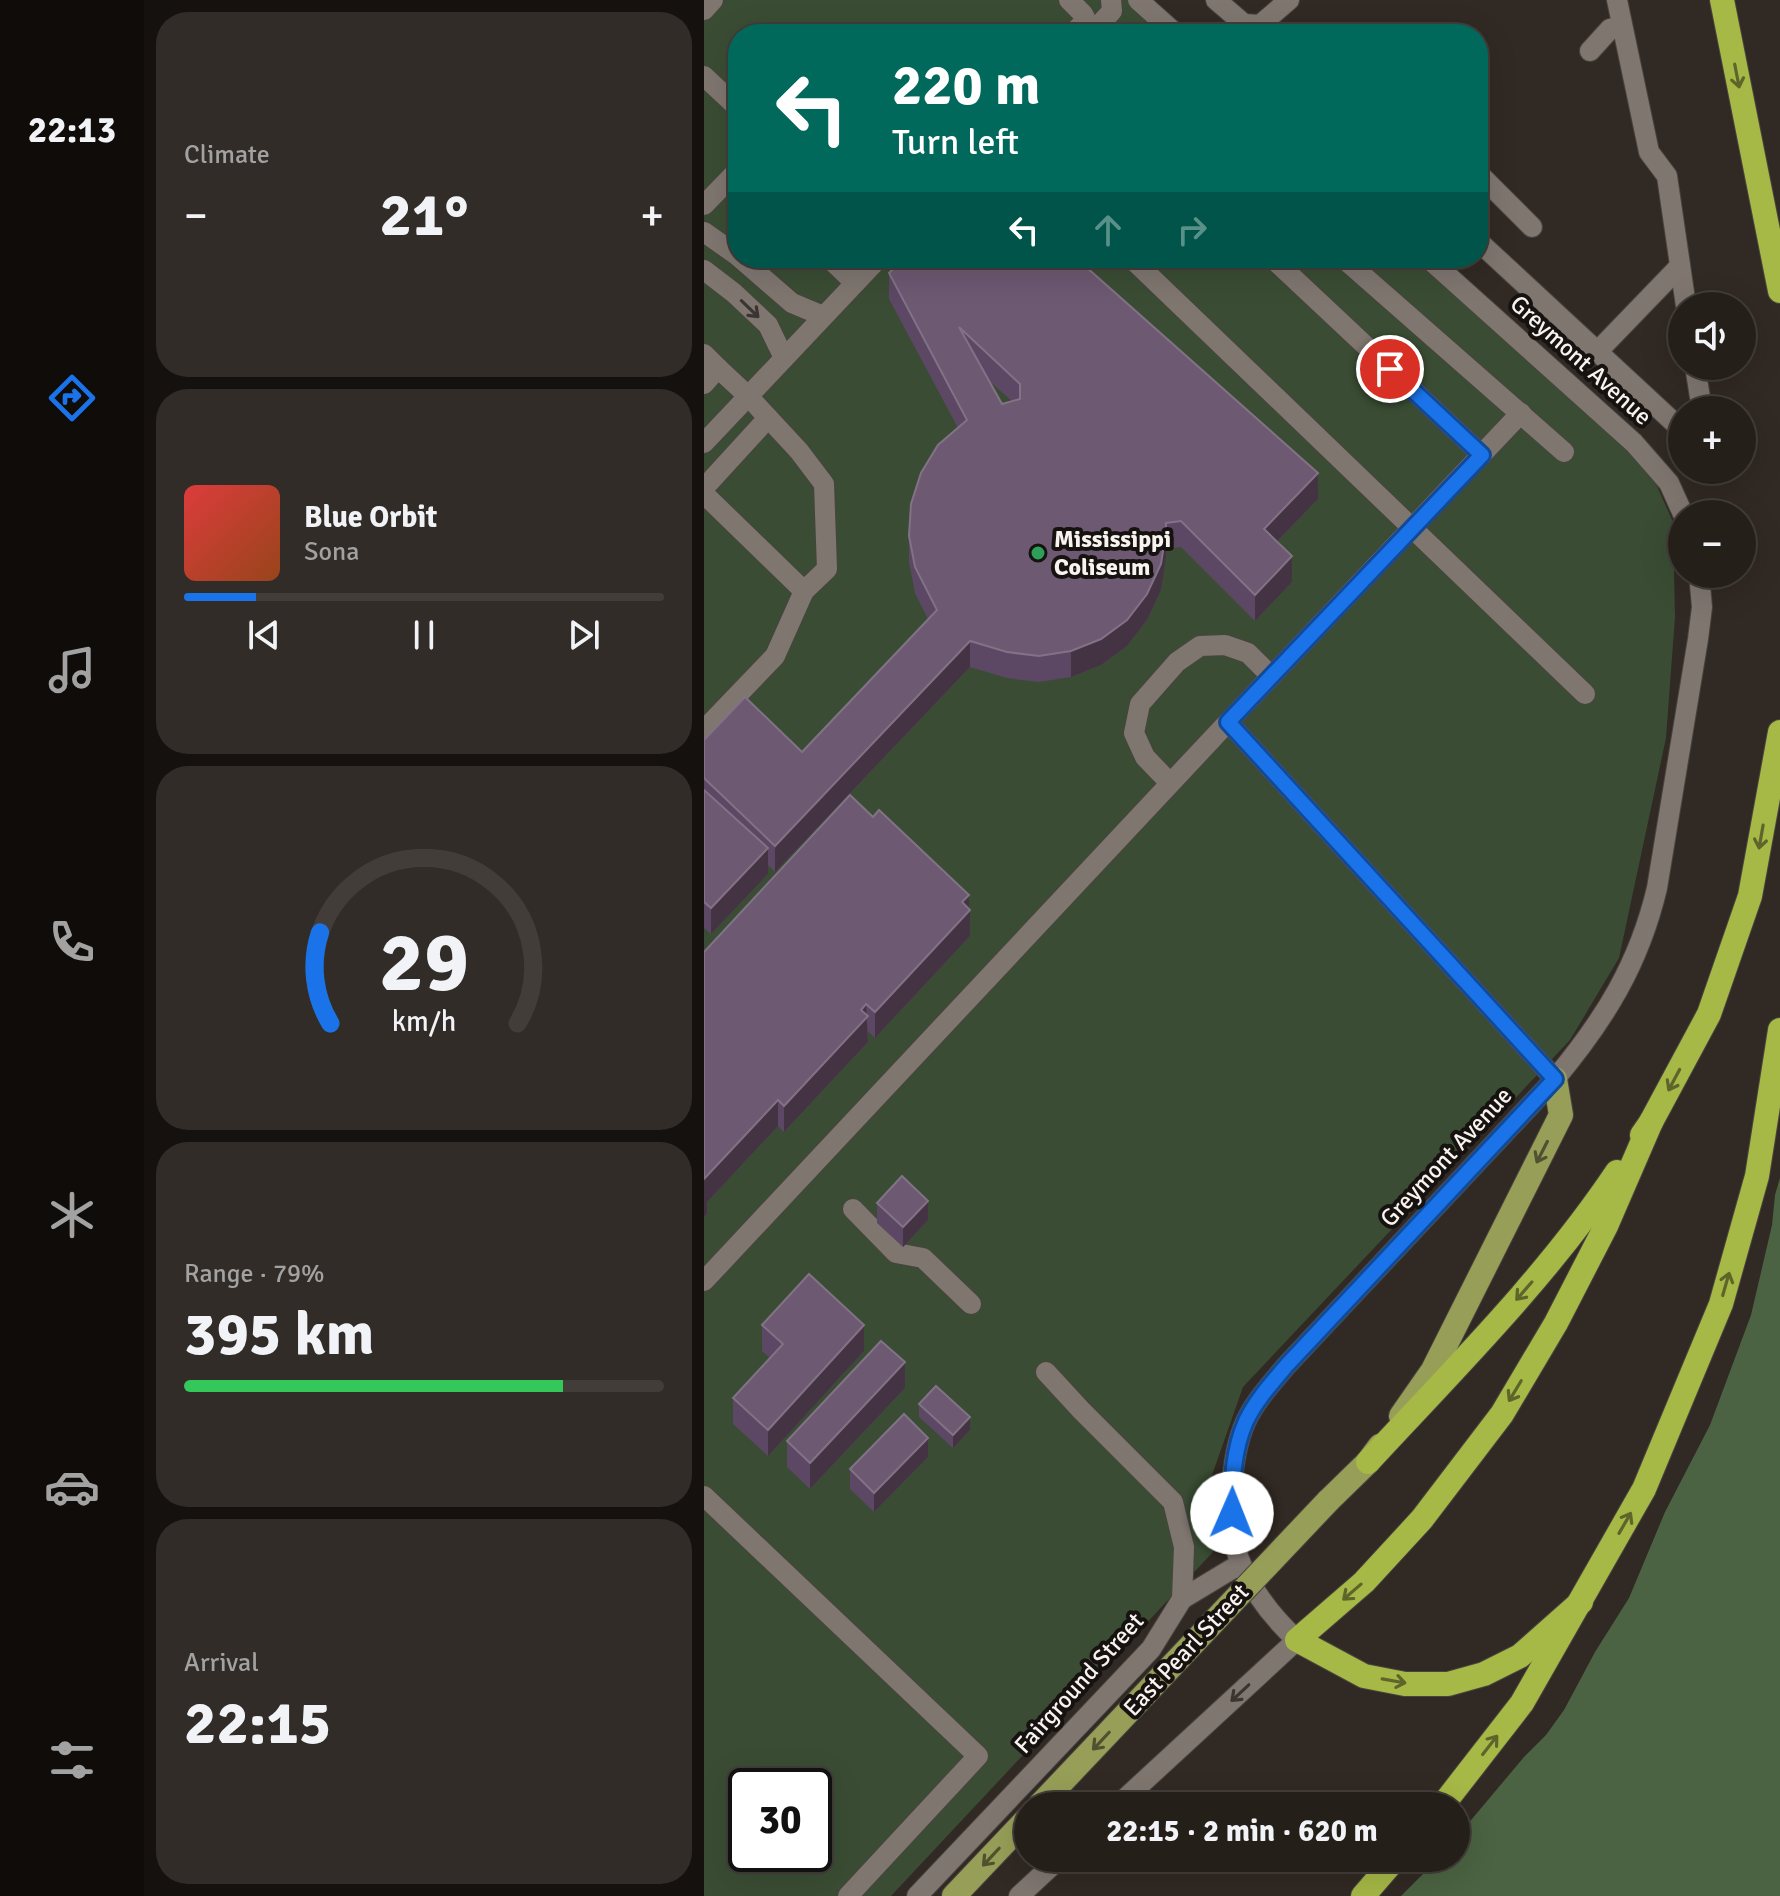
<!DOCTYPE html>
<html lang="en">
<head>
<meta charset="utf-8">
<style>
	body { margin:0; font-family:Signika,sans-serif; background:#312c27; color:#f1f3f6; height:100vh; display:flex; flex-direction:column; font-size:30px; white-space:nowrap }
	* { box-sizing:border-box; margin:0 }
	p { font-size:26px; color:#a3a2a2 }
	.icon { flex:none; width:44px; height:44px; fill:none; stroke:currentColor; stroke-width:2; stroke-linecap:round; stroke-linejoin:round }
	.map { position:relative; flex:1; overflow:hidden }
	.panel { display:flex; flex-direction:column; gap:12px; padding:12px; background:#14110e; width:560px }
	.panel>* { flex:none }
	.guide { position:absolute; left:24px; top:24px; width:760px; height:244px; border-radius:32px; box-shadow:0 8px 32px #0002,0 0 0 2px #423d39; background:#00695c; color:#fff; overflow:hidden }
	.tools { position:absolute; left:964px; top:292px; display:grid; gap:16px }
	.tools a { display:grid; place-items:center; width:88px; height:88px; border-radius:50%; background:#251f1a; box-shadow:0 8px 32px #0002,0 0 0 2px #423d39; font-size:40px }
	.speed { position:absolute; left:24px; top:1768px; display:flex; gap:16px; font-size:40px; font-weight:700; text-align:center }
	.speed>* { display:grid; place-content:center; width:104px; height:104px; border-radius:50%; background:#251f1a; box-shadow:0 8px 32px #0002,0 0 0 2px #423d39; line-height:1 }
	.speed .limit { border:4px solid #111; border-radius:12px; background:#fff; color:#111 }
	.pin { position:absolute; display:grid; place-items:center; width:68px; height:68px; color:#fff; margin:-34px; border:4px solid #fff; border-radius:50%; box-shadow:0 2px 8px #0007 }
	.me { position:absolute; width:88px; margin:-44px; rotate:1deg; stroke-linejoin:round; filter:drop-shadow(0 0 6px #0008) }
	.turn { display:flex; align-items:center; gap:28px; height:168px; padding:0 32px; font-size:36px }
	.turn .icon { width:104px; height:104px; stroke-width:2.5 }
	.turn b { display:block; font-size:56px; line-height:68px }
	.lanes { display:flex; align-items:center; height:76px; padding:0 32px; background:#0003; justify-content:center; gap:40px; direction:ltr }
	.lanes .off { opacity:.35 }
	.big { font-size:60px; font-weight:800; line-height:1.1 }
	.panel .tile { flex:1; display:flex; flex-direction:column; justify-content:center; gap:12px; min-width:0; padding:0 28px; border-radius:32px; background:#312c27 }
	.panel .dial { align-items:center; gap:0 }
	.dial svg { height:208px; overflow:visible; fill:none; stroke:#423d39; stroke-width:7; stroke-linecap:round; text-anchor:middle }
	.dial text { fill:#f1f3f6; stroke:none }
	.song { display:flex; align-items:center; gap:24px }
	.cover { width:96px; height:96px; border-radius:12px; background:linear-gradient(135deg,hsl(0 70% 55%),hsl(20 70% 35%)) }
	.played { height:8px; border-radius:4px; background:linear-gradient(90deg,#1a73e8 15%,#423d39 15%) }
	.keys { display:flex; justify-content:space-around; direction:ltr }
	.heat { display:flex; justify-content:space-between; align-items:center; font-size:44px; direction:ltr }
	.charge { height:12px; border-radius:6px; background:linear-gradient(90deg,#34c759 79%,#423d39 0) }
	.trip { position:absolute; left:310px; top:1792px; width:456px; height:80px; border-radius:40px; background:#251f1a; box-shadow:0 8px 32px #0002,0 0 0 2px #423d39; font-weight:800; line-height:80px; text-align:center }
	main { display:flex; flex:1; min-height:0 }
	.tab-bar { display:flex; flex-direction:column; width:144px; justify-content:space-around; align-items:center; background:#0f0c0a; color:#a3a2a2 }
	.tab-bar .icon { width:56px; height:56px }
	.tab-bar .current { color:#1a73e8 }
	.tab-bar b { font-size:36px; color:#f1f3f6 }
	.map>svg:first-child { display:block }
</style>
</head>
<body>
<main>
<nav class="tab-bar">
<b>22:13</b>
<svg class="icon current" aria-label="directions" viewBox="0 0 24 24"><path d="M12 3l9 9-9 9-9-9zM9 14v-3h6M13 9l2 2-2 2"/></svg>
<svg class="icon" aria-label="music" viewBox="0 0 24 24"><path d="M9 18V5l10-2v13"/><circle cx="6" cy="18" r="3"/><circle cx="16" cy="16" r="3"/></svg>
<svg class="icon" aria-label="phone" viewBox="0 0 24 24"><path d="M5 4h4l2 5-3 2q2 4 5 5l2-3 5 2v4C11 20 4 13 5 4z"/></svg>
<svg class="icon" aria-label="climate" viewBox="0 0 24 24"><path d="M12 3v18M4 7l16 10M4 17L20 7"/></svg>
<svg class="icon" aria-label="car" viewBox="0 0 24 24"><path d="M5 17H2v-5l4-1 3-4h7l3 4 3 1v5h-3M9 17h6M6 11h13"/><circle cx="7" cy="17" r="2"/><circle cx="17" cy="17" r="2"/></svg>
<svg class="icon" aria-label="filters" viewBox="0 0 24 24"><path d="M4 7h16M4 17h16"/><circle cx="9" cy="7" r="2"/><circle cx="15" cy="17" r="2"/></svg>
</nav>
<section class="panel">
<div class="tile"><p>Climate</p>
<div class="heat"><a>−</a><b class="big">21°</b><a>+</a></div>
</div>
<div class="tile">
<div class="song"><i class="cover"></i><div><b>Blue Orbit</b><p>Sona</p></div></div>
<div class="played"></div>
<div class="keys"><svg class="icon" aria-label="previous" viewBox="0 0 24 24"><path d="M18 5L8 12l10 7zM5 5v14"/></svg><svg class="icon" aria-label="pause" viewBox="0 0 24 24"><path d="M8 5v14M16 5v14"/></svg><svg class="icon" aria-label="next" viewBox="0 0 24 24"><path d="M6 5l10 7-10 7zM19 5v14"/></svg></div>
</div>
<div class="tile dial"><svg viewBox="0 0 100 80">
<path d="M14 69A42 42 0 1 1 86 69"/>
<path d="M14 69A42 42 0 0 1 10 34" stroke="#1a73e8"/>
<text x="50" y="56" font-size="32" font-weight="700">29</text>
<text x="50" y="72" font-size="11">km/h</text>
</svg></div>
<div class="tile"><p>Range · 79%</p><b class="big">395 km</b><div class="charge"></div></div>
<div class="tile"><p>Arrival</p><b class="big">22:15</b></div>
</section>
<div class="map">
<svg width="1076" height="1896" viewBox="0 0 1076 1896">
	<rect width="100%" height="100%" fill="#312923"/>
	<path fill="#3a4d34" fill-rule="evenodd" d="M 0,0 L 428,0 L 465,34 L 34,34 L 34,258 L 712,258 L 946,470 L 969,522 L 971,617 L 962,738 L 915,958 L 866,1040 L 539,1387 L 507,1478 L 509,1552 L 187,1896 L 0,1896 ZM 42,1786 L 110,1786 L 110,1854 L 42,1854 Z"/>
	<path fill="#4b6342" d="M 1076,1178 L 1076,1896 L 697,1896 L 735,1858 L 752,1858 L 752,1838 L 820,1757 L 842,1735 L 860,1710 L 891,1652 L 925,1598 L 961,1512 L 1006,1425 L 1047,1315 L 1068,1225 L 1071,1195 Z"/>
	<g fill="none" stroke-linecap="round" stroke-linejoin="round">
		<defs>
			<g id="minor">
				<path d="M 365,0 L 379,14 L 382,20 L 368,34"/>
				<path d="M 434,0 L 472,34"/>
				<path d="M 512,0 L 540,24 L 556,25 L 567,34"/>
				<path d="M 913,0 L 945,152 L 963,176 L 982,306"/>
				<path d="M 0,10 L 9,0"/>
				<path d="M 556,25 L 585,0"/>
				<path d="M 387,34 L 408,11 L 407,0"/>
				<path d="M 886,51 L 906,29 L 918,26"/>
				<path d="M 0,76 L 34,108"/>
				<path d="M 774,173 L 828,227"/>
				<path d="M 0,205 L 34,170"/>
				<path d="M 0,232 L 34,256"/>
				<path d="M 774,241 L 978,430"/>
				<path d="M 36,258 L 88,303 L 119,316"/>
				<path d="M 125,258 L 151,283"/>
				<path d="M 427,258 L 881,694"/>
				<path d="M 568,258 L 778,455"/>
				<path d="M 639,258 L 860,452"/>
				<path d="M 724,258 L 930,443 L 965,483 L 979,514"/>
				<path d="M 0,270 L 30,293 L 64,325 L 80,358"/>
				<path d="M 893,352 L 976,266"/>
				<path d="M 0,354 L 14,368 L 0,384"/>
				<path d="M 991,366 L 998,410"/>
				<path d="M 0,443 L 175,258"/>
				<path d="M 0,488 L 64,418"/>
				<path d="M 0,494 L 100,591 L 123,569 L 120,484 L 95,451 L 44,396 L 14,368"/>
				<path d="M 524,722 L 851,1079"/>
				<path d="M 0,730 L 71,656 L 100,591"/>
				<path d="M 466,783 L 441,757 L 430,733 L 436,704 L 473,662 L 496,646 L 521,645 L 544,653 L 567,676"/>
				<path d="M 149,1209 L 192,1253 L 219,1258 L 267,1304"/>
				<path d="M 0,1281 L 524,722 L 817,413"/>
				<path d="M 0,1496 L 274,1756 L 144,1896"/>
				<path d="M 478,1599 L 536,1564"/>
				<path d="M 413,1806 L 593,1640 C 570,1619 551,1595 538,1566 C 521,1531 526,1456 542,1421 C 552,1400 568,1383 582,1366 L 851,1079 C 901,1019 935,964 953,888 L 994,639 L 998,607 L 995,574"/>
				<path d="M 213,1896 L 447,1649 L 478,1599 L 480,1547 L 469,1502 L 377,1410 L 342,1372"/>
				<path d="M 315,1896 L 356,1858"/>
			</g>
			<g id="major">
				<path d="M 697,1416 L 729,1370 L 857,1115 L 851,1079"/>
				<path d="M 624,1501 L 664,1462 L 676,1446"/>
				<path d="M 250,1896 L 324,1818"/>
			</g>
			<g id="highway">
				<path d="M 1018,0 L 1076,291"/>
				<path d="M 938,1135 L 947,1122 L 1005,1014 L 1046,896 L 1076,732"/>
				<path d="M 664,1462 C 750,1369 842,1278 913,1172"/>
				<path d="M 877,1602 L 816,1656 L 780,1674 L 744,1684 L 701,1684 L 660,1676 L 593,1640 L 660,1582 L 718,1519 L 798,1414 L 852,1323 L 902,1226 L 947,1122"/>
				<path d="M 738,1806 L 818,1703 L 940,1489 L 1017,1304 L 1053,1176 L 1076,1030"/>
				<path d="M 659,1896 L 692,1858"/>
			</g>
		</defs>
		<use href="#minor" stroke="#49443f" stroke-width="22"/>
		<use href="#major" stroke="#49443f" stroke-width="26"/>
		<use href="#highway" stroke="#49443f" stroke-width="26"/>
		<use href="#minor" stroke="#7f7670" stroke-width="20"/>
		<use href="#major" stroke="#969e57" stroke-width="24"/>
		<use href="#highway" stroke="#a6b846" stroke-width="24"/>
		<defs>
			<path id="major-bridge" d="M 335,1806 L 624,1501"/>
		</defs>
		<use href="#major-bridge" stroke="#49443f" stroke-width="26" stroke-linecap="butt"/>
		<use href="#major-bridge" stroke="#969e57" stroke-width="24"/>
	</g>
	<g fill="#5c4764" fill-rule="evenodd">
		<path d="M 185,273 L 614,499 L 573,542 L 588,582 L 551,621 L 477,547 L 462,549 L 462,558 L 457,590 L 443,620 L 423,646 L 397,665 L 367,677 L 335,682 L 303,678 L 266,667 L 71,872 L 64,865 L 64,874 L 7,934 L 0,928 L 0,740 L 98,752 L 224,619 L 211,593 L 205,562 L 205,536 L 254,428 L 185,299 ZM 284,380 L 308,401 L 298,404 Z"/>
		<path d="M 265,909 L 266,936 L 171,1038 L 164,1031 L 164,1042 L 80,1132 L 74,1126 L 3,1202 L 3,1214 L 0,1217 L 0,952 Z"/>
		<path d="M 173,1203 L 224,1220 L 199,1247 L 173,1223 Z"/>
		<path d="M 58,1325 L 160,1351 L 64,1456 L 29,1424 L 29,1398 L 66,1358 L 58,1351 Z"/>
		<path d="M 201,1388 L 106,1489 L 83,1467 L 83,1441 Z"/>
		<path d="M 215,1404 L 266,1430 L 249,1448 L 215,1417 Z"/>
		<path d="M 224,1457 L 170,1512 L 146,1489 L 146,1469 Z"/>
	</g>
	<g fill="#443343">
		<path d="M 614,473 L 614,499 L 560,555 L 560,529 Z"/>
		<path d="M 462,532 L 462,558 L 457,590 L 443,620 L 423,646 L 397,665 L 367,677 L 367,651 Z"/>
		<path d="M 588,556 L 588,582 L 551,621 L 551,595 Z"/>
		<path d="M 266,641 L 266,667 L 71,872 L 71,846 Z"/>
		<path d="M 64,848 L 64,874 L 7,934 L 7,908 Z"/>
		<path d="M 265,895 L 265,912 L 266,910 L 266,936 L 171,1038 L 171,1012 Z"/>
		<path d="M 162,1004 L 164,1042 L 80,1132 L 80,1106 Z"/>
		<path d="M 74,1100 L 74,1126 L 3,1202 L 3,1214 L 0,1217 L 0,1179 Z"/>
		<path d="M 224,1201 L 224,1220 L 199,1247 L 199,1227 Z"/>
		<path d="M 160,1325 L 160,1351 L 64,1456 L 64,1430 Z"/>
		<path d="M 201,1362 L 201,1388 L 106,1489 L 106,1463 Z"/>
		<path d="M 266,1417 L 266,1430 L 249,1448 L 249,1435 Z"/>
		<path d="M 224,1438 L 224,1457 L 170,1512 L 170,1493 Z"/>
	</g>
	<g fill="#6d5972" stroke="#827286" stroke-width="2" fill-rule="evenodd">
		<path d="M 200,258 L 372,258 L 614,473 L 560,529 L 588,556 L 551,595 L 477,521 L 462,523 L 462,532 L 457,564 L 443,594 L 423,620 L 397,639 L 367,651 L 335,656 L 303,652 L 266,641 L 71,846 L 0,778 L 0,740 L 41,697 L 98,752 L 233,610 L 211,567 L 205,536 L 207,504 L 217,473 L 234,445 L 263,420 L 185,273 ZM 255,327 L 316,384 L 316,399 L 298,404 Z"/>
		<path d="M 0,790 L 64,848 L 7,908 L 0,902 Z"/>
		<path d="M 146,795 L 169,817 L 175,810 L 265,895 L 258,902 L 266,910 L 171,1012 L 162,1004 L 157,1010 L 164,1016 L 80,1106 L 74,1100 L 0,1179 L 0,952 Z"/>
		<path d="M 198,1176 L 224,1201 L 199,1227 L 173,1203 Z"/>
		<path d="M 105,1274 L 160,1325 L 64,1430 L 29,1398 L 79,1344 L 58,1325 Z"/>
		<path d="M 177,1341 L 201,1362 L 106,1463 L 83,1441 Z"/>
		<path d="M 232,1386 L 266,1417 L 249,1435 L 215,1404 Z"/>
		<path d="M 200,1414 L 224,1438 L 170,1493 L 146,1469 Z"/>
	</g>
	<defs><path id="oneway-shaft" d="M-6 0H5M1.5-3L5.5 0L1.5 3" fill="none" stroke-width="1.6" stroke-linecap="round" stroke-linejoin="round" transform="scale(2)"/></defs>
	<g stroke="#5e652b">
		<use href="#oneway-shaft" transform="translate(1033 76) rotate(79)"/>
		<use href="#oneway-shaft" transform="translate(1057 837) rotate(100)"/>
		<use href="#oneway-shaft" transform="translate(970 1080) rotate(118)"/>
		<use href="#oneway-shaft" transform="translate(1022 1284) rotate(-74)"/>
		<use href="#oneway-shaft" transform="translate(820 1291) rotate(131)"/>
		<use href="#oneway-shaft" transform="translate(811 1391) rotate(121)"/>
		<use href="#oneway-shaft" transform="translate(921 1523) rotate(-60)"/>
		<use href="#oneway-shaft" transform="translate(648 1592) rotate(139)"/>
		<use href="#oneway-shaft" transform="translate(690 1681) rotate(10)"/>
		<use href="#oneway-shaft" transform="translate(786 1745) rotate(-52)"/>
	</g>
	<g stroke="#3b3532">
		<use href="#oneway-shaft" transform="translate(46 309) rotate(44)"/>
		<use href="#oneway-shaft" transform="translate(536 1693) rotate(137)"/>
	</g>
	<g stroke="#505130">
		<use href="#oneway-shaft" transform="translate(838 1152) rotate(117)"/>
		<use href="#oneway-shaft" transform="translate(397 1741) rotate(133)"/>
		<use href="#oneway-shaft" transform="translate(287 1857) rotate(133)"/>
	</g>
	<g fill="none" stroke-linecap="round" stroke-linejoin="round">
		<defs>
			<path id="route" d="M 528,1513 C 528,1482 529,1450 542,1421 C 552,1400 568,1383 582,1366 L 851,1079 L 524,722 L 778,455 L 686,369"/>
		</defs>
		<use href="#route" stroke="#114b97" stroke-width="20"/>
		<use href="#route" stroke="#1a73e8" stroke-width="14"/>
	</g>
	<circle fill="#2e9e5b" stroke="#161210" stroke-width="3" cx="334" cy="553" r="8"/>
	<g text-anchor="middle" stroke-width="8" stroke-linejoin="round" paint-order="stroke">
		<g font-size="24" fill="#f8f3ef" stroke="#161210">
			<text transform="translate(877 360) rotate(42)" y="8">Greymont Avenue</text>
			<text transform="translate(742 1157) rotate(-47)" y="8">Greymont Avenue</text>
			<text transform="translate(482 1650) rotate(-47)" y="8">East Pearl Street</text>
			<text transform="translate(375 1683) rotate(-48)" y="8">Fairground Street</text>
		</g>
		<g font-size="24" font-weight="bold" fill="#f8f3ef" stroke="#161210" text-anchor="start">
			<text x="350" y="547">Mississippi<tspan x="350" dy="28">Coliseum</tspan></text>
		</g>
	</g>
</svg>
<div class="tools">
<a><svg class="icon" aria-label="sound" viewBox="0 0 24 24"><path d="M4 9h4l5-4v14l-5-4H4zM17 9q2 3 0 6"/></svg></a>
<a>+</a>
<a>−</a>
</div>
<div class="speed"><div class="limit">30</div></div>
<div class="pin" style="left:686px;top:369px;background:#d93025"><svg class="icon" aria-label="arrive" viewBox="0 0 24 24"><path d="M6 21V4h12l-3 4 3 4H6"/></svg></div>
<svg class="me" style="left:528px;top:1513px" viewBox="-20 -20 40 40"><circle r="19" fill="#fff"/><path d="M0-13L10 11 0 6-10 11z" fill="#1a73e8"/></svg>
<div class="trip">22:15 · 2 min · 620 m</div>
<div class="guide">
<div class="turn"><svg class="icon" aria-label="left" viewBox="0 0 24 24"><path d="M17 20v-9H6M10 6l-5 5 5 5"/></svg><div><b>220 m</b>Turn left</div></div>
<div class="lanes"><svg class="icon" aria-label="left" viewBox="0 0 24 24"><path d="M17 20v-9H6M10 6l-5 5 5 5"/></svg><svg class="icon off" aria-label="ahead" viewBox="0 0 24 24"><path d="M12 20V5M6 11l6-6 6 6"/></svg><svg class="icon off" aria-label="right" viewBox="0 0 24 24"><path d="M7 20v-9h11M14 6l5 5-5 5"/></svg></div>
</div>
</div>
</main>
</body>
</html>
